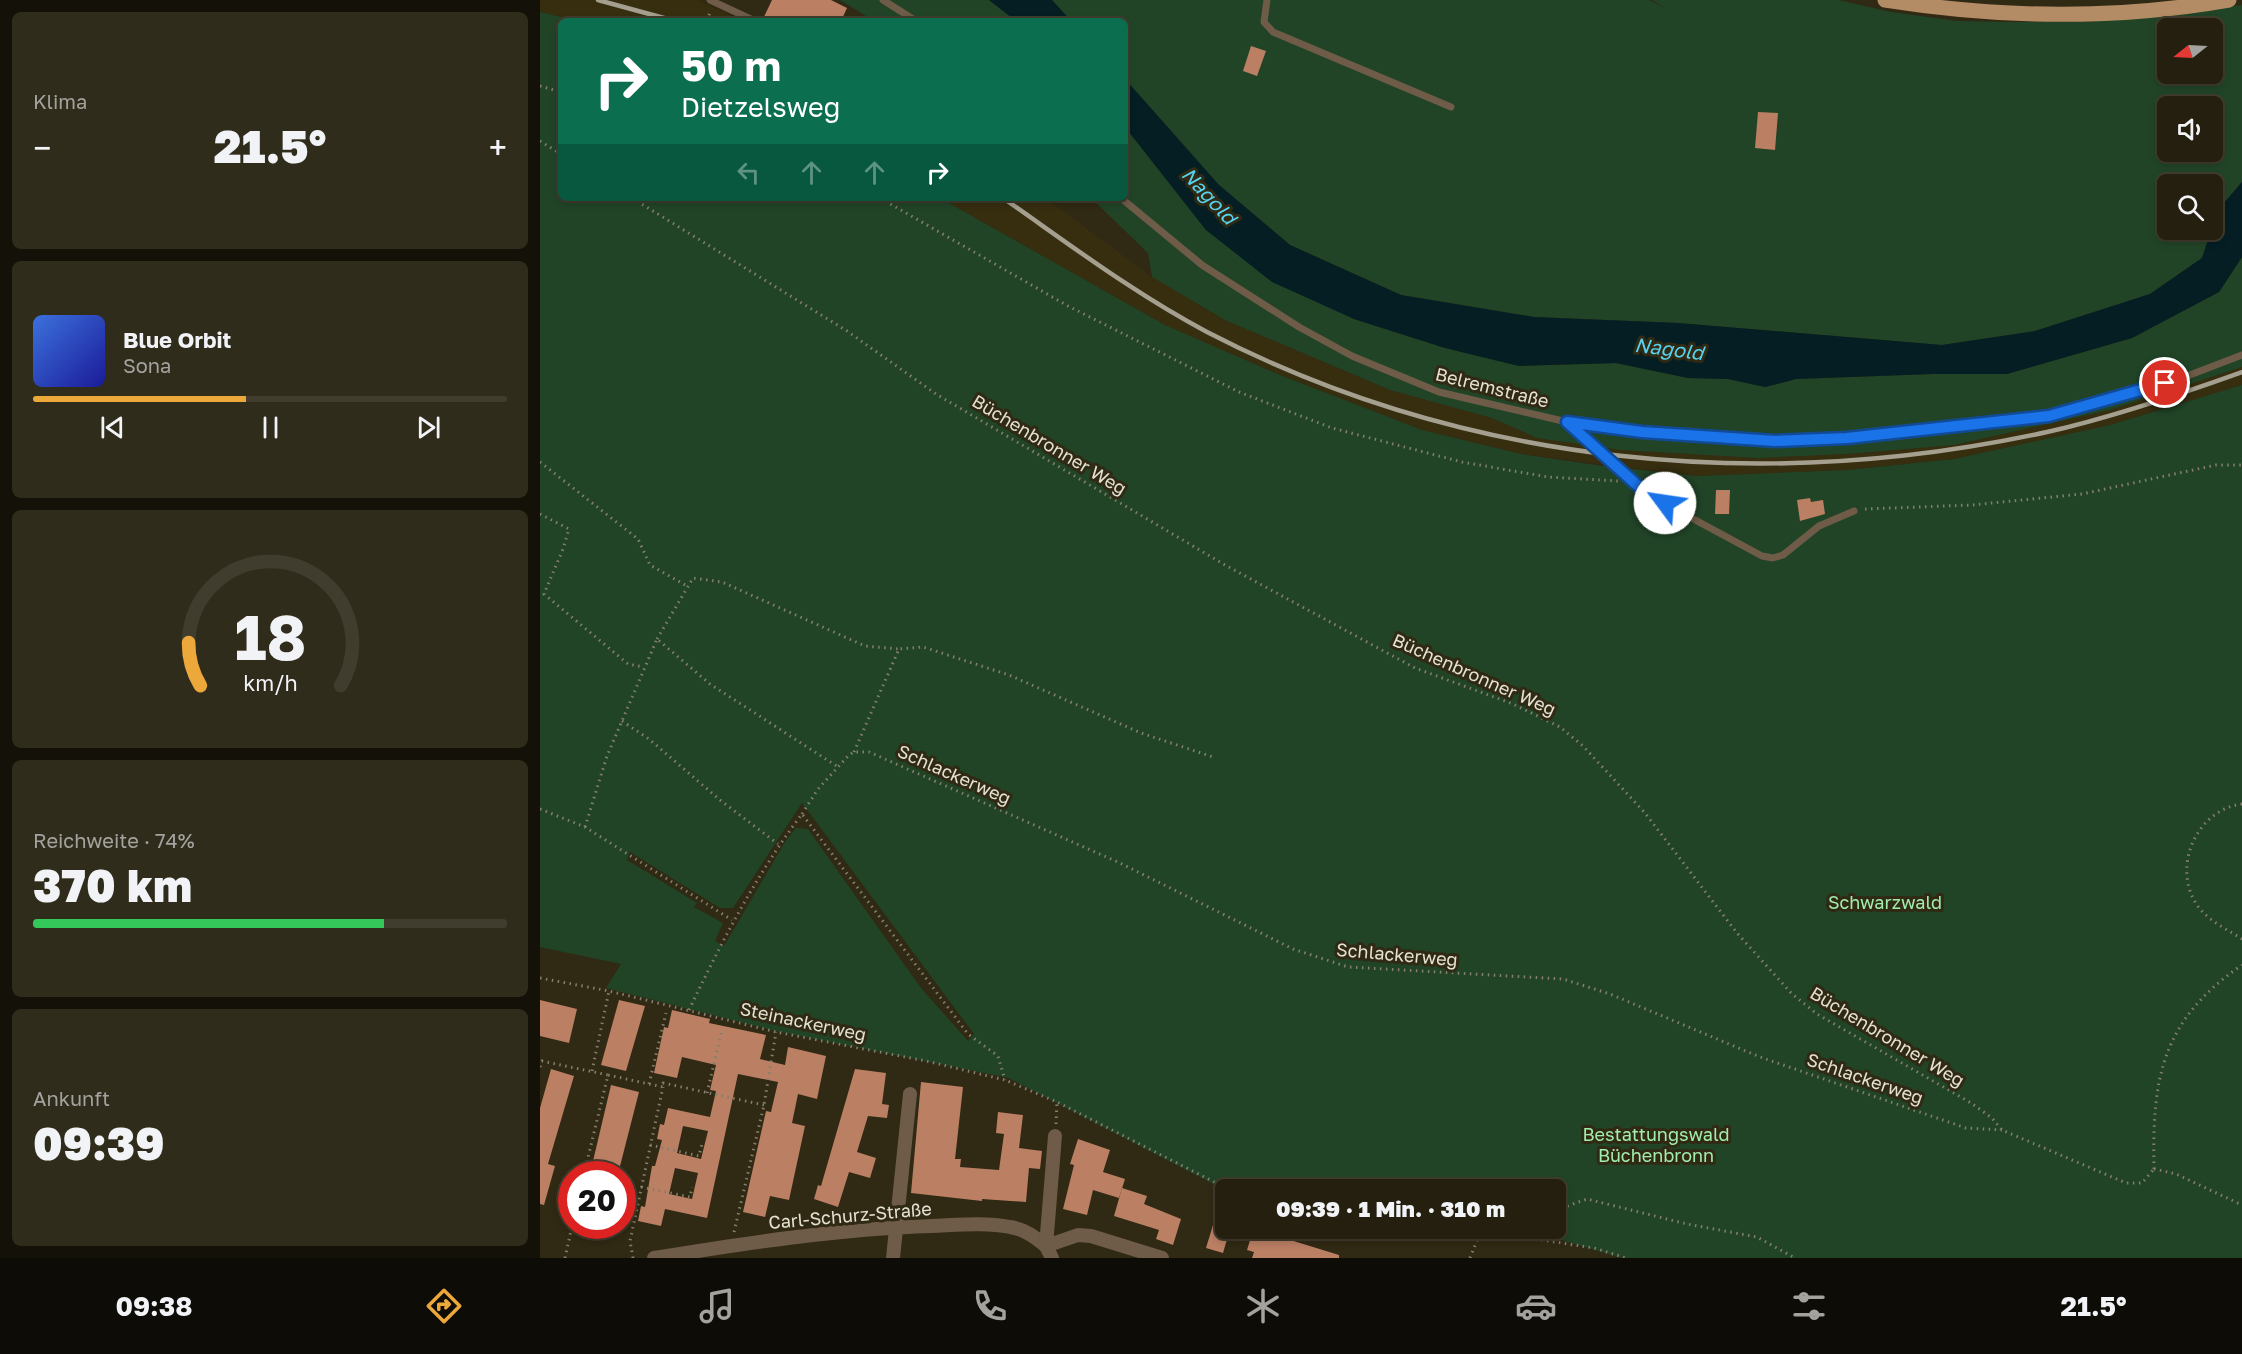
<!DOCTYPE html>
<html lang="de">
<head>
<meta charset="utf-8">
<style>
	body { margin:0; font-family:"Golos Text",sans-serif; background:#302c1c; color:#f1f3f6; height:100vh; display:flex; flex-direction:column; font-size:22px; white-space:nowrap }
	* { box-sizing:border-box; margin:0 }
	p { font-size:20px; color:#a3a29e }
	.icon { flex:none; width:33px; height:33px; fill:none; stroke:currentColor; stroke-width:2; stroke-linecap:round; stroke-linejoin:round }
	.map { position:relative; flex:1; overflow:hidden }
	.details { display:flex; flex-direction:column; gap:12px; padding:12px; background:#141108; width:540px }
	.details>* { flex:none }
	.banner { position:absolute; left:18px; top:18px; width:570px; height:183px; border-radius:9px; box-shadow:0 3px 9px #0003,0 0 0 2px #413d2e; background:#0b6e4f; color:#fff; overflow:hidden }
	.needle { width:39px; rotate:252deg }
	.fabs { position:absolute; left:1617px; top:18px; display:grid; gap:12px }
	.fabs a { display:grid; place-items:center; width:66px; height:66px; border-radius:9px; background:#241f0e; box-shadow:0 3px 9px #0003,0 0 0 2px #413d2e; font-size:30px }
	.speed { position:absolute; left:18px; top:1161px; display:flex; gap:12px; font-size:30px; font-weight:700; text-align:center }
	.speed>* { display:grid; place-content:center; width:78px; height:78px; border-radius:50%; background:#241f0e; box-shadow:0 3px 9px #0003,0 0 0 2px #413d2e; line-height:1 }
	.speed .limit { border:9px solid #d22; background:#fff; color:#111 }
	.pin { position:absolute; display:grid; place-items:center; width:51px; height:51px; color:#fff; margin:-26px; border:3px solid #fff; border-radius:50%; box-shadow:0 2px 6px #0007 }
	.me { position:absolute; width:66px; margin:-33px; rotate:301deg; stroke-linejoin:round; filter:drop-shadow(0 0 4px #0008) }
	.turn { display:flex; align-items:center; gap:21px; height:126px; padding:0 24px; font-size:27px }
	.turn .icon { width:78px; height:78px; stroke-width:2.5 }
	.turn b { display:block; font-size:42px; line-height:51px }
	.lanes { display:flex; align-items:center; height:57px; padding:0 24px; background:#0003; justify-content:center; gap:30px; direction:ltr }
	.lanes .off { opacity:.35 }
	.big { font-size:45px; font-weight:800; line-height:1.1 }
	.details .card { flex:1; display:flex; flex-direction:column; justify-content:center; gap:9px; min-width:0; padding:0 21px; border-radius:9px; background:#302c1c }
	.details .dial { align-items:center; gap:0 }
	.dial svg { height:156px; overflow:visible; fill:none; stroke:#413d2e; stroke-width:7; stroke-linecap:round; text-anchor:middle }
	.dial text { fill:#f1f3f6; stroke:none }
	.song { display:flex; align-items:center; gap:18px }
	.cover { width:72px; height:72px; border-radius:9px; background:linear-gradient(135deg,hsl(220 70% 55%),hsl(240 70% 35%)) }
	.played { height:6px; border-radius:3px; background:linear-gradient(90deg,#eda83b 45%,#413d2e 45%) }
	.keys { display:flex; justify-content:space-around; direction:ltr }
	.heat { display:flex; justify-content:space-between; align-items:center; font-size:33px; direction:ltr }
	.charge { height:9px; border-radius:4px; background:linear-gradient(90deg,#34c759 74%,#413d2e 0) }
	.trip { position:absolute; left:675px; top:1179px; width:351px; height:60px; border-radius:9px; background:#241f0e; box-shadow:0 3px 9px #0003,0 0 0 2px #413d2e; font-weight:800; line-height:60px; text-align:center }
	.tab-bar { display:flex; height:96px; justify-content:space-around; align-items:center; background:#0e0c06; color:#a3a29e }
	.tab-bar .icon { width:42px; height:42px }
	.tab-bar .on { color:#eda83b }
	.tab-bar b { font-size:27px; color:#f1f3f6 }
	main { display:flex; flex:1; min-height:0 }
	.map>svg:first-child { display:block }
</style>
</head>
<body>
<main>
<section class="details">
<div class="card"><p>Klima</p>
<div class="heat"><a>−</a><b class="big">21.5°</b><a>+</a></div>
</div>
<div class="card">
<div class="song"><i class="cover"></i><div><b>Blue Orbit</b><p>Sona</p></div></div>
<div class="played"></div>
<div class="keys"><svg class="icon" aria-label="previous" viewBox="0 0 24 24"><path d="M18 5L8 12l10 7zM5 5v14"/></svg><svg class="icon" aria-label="pause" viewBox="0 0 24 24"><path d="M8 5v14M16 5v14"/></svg><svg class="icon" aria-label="next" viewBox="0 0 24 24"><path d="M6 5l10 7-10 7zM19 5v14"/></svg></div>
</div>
<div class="card dial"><svg viewBox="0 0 100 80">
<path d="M14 69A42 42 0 1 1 86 69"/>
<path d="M14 69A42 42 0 0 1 8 47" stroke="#eda83b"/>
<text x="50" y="56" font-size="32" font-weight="700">18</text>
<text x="50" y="72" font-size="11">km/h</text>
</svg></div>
<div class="card"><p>Reichweite · 74%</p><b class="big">370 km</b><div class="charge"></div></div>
<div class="card"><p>Ankunft</p><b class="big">09:39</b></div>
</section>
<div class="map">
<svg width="1702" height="1258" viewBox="0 0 1702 1258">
	<rect width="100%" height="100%" fill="#302913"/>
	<g fill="#372e10">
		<path d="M 0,0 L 157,0 L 202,21 L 38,21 L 0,12 Z"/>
		<path d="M 400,198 L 506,198 L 612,277 L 685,320 L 850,390 L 952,418 L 997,438 L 1080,450 L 1218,458 L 1308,454 L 1414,445 L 1570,410 L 1702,367 L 1702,385 L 1570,425 L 1414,459 L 1308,470 L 1156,476 L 981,454 L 882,430 L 740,375 L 625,325 Z"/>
	</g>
	<g fill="#214427" fill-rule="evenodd">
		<path d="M 300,0 L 449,0 L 476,21 L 334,21 Z"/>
		<path d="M 512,0 L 1109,0 L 1125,8 L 1112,0 L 1298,0 L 1351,12 L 1417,21 L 1466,22 L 1546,22 L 1702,5 L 1702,182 L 1678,210 L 1673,226 L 1672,184 L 1628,184 L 1628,230 L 1671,230 L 1662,258 L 1610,294 L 1495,331 L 1402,345 L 1138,323 L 994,317 L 861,295 L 750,245 L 679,185 L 585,79 L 585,21 L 531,21 ZM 1628,28 L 1672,28 L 1672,74 L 1628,74 ZM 1628,106 L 1672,106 L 1672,152 L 1628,152 Z"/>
		<path d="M 0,12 L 38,21 L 21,21 L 21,198 L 400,198 L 625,325 L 740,375 L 882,430 L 981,454 L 1056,465 L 1156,476 L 1308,470 L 1414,459 L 1570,425 L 1702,385 L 1702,1258 L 1082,1258 L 984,1229 L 1016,1228 L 1016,1190 L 685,1190 L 469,1078 L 236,1031 L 66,988 L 81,964 L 0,947 ZM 262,803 L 434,1034 L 428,1041 L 381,988 L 268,829 L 256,828 L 245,842 L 184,946 L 175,941 L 183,923 L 154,907 L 157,903 L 87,860 L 90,852 L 180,908 L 193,908 Z"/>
		<path d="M 585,127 L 666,230 L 814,319 L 905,348 L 979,366 L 1076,363 L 1148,378 L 1188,379 L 1225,387 L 1256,379 L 1392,374 L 1467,374 L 1592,338 L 1679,292 L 1702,257 L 1702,367 L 1570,410 L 1414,445 L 1308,454 L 1218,458 L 1080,450 L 997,438 L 952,418 L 850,390 L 685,320 L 612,277 L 608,253 L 551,198 L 585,198 Z"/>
	</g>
	<g fill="#041e24">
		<path d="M 449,0 L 512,0 L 531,21 L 476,21 Z"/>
		<path d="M 585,79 L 679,185 L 750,245 L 861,295 L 994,317 L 1138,323 L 1402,345 L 1495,331 L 1610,294 L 1662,258 L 1678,210 L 1702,182 L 1702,257 L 1679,292 L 1592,338 L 1467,374 L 1392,374 L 1256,379 L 1225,387 L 1188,379 L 1148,378 L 1076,363 L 979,366 L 905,348 L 814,319 L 732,282 L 666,230 L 585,127 Z"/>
	</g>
	<g fill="#bb7f64" fill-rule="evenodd">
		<path d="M 232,0 L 291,0 L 307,8 L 301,21 L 222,21 Z"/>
		<path d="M 711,46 L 726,51 L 717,76 L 703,71 Z"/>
		<path d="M 1218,112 L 1238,113 L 1235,150 L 1215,148 Z"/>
		<path d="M 1176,490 L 1190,490 L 1189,514 L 1175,514 Z"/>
		<path d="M 1270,498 L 1271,502 L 1283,500 L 1285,514 L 1260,521 L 1257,500 Z"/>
		<path d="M 0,1000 L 37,1009 L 29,1043 L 0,1036 Z"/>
		<path d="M 79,1000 L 105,1006 L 86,1071 L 61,1065 Z"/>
		<path d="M 132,1010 L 170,1019 L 169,1023 L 226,1035 L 220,1059 L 245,1065 L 248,1047 L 286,1056 L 277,1099 L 258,1094 L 252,1123 L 265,1126 L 249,1200 L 230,1196 L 225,1217 L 203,1212 L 226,1111 L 231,1112 L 238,1082 L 198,1074 L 167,1218 L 125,1209 L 121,1226 L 98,1221 L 101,1206 L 105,1207 L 112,1166 L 115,1166 L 122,1140 L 117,1139 L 120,1124 L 124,1125 L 128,1108 L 170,1117 L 176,1091 L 170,1090 L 176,1065 L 142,1057 L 137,1078 L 114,1073 L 124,1027 L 128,1028 ZM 143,1126 L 168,1131 L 161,1159 L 137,1153 ZM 135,1168 L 158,1173 L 152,1199 L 129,1194 Z"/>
		<path d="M 11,1069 L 34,1076 L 8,1164 L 15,1166 L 4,1205 L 0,1204 L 0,1108 Z"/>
		<path d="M 315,1069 L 346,1073 L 342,1104 L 349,1105 L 347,1118 L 328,1116 L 317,1152 L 336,1158 L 330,1178 L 309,1172 L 298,1207 L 274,1199 L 278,1185 L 281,1186 Z"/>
		<path d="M 381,1082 L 423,1087 L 415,1159 L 421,1159 L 420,1167 L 459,1170 L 464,1134 L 456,1133 L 458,1112 L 483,1115 L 479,1148 L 502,1151 L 500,1169 L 489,1168 L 486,1202 L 442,1199 L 442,1201 L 371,1193 Z"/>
		<path d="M 71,1085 L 99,1092 L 78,1174 L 53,1174 L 56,1162 L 53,1161 Z"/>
		<path d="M 538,1139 L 570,1150 L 563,1172 L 585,1179 L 579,1198 L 553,1190 L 547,1215 L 523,1209 L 534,1165 L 530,1164 Z"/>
		<path d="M 582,1188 L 607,1196 L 604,1204 L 641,1219 L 633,1245 L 616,1239 L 619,1230 L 574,1216 Z"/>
		<path d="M 673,1225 L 690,1229 L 683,1253 L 666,1248 Z"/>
		<path d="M 721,1231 L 799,1255 L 799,1258 L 712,1258 L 714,1252 L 707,1250 L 711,1237 L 719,1239 Z"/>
	</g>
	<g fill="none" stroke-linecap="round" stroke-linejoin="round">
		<g stroke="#857f6d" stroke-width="3" stroke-dasharray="1.5 4.5" stroke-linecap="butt">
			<path d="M 167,21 L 170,12"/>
			<path d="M 0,86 L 21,92"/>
			<path d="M 0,141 L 21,154"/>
			<path d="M 92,198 L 307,331 L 396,394 L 685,565 L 875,668 L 973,704 L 1020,727 L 1043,746 L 1105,813 L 1197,933 L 1251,993 L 1277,1014 L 1431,1103 L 1452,1118 L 1462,1130 L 1586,1183 L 1602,1183 L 1614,1169"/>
			<path d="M 340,198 L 528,306 L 699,392 L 792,428 L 922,462 L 1008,477 L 1078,481"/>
			<path d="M 0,462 L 98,539 L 110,565 L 147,586"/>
			<path d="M 1325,509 L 1432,505 L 1542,494 L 1676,465 L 1702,465"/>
			<path d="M 0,514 L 29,529 L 23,549 L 4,594 L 88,664 L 103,667"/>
			<path d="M 117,639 L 153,578 L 182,582 L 325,646 L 359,649"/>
			<path d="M 82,721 L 109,739 L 180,800 L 238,844"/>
			<path d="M 314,752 L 359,649 L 383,647 L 469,675 L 601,733 L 673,757"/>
			<path d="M 1702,804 C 1654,810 1630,872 1660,909 C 1671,922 1688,930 1702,939"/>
			<path d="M 0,809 L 45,827 L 192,920"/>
			<path d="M 262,814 L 278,789 L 309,755 L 314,752 L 329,752 L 580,863 L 753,949 L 808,967 L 1023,979 L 1070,994 L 1220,1057 L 1426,1128 L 1462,1130"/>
			<path d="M 45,827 L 67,756 L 117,639 L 170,684 L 298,767"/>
			<path d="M 0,978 L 69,991 L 236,1032 L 386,1061 L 465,1080 L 517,1102 L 690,1190"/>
			<path d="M 149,1010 C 182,941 216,875 262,814 L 428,1034 L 458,1056 L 465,1080"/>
			<path d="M 0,1067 L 2,1061 L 68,1075"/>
			<path d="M 52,1071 L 69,991"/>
			<path d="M 109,1084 L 126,1013"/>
			<path d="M 167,1093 L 182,1030"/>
			<path d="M 516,1124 L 517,1102"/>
			<path d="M 110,1145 L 159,1156 L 162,1144"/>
			<path d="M 1614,1169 C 1612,1077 1622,1020 1702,965"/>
			<path d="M 1614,1169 L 1636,1174 L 1702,1205"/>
			<path d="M 44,1174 L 68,1075 L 123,1087 L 123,1083 L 224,1105"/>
			<path d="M 101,1187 L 150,1197 L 152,1187"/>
			<path d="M 1016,1210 L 1047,1199 L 1147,1224 L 1217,1237 L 1255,1258"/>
			<path d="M 924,1228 L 1054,1248 L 1086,1258"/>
			<path d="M 194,1232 L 224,1105 L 236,1032"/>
			<path d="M 982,1236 L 992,1228"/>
			<path d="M 25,1258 L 32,1226"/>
			<path d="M 93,1258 L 90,1241 L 123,1087"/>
			<path d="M 930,1258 L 941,1230"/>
		</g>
		<g stroke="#6e5b48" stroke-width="7">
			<path d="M 170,0 L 215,21"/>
			<path d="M 343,0 L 376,21"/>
			<path d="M 727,0 L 724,22 L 733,32 L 911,107"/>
			<path d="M 581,198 L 662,265 L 759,327 L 812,356 L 899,392 L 1027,422 L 1107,494 L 1222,556 L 1233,558 L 1243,555 L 1279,526 L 1314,511"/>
			<path d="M 1029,422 L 1102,432 L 1235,440 L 1340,435 L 1509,416 L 1642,378 L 1702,355"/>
		</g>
		<g stroke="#6e5b48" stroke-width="14">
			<path d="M 114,1258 C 206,1243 298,1229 392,1226 C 417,1225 445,1222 470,1227 C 484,1229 495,1237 506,1246 L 538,1235 L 551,1236 L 622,1258"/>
			<path d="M 353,1258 L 370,1094"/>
			<path d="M 512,1258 L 506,1246 L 515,1136"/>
		</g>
		<path stroke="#b38b64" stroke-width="15" d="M 1345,0 C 1459,18 1575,20 1689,0"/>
		<g stroke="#a49f8e" stroke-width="4.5">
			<path d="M 58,0 L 135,21"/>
			<path d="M 463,198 C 529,244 595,294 667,332 C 926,466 1223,494 1507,432 C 1573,417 1638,395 1702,372"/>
		</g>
	</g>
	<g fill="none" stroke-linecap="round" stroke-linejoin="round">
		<defs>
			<path id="route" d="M 1125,503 L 1107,494 L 1027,422 L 1102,432 L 1235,441 L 1307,438 L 1509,416 L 1625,383"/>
		</defs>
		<use href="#route" stroke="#114b97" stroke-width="15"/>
		<use href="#route" stroke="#1a73e8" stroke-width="10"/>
	</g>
	<g text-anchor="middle" stroke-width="6" stroke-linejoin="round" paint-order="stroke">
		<g font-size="18" fill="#e5e1d3" stroke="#302913">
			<text transform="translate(952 388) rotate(14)" y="6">Belremstraße</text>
			<text transform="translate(509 445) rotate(31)" y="6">Büchenbronner Weg</text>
			<text transform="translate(934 675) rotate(24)" y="6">Büchenbronner Weg</text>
			<text transform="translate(414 775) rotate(24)" y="6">Schlackerweg</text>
			<text transform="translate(857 955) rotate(5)" y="6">Schlackerweg</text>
			<text transform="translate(263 1022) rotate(12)" y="6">Steinackerweg</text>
			<text transform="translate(1347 1037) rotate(31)" y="6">Büchenbronner Weg</text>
			<text transform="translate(1325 1079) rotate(19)" y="6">Schlackerweg</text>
			<text transform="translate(310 1216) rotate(-5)" y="6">Carl-Schurz-Straße</text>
		</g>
		<g font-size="18" fill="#a1edad" stroke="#302913">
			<text x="1345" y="909">Schwarzwald</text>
			<text x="1116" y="1141">Bestattungswald<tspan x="1116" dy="21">Büchenbronn</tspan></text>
		</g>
		<g font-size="20" font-style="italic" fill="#58d3ef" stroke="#302913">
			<text transform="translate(669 196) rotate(47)" y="7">Nagold</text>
			<text transform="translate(1129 349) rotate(7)" y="7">Nagold</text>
		</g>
	</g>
</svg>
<div class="fabs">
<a><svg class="needle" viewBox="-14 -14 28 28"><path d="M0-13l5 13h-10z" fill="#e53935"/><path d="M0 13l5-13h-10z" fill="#a3a29e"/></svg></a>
<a><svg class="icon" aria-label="sound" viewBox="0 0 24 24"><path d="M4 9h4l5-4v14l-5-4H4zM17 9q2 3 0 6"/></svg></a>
<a><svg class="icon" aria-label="search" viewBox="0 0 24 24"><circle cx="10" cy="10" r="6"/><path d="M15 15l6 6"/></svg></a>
</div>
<div class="speed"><div class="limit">20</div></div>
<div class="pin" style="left:1625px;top:383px;background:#d93025"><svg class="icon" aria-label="arrive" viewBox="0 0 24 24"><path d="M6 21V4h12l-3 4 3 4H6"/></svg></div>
<svg class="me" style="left:1125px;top:503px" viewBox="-20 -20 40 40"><circle r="19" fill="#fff"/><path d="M0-13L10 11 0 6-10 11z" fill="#1a73e8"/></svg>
<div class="trip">09:39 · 1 Min. · 310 m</div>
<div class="banner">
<div class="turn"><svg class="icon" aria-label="right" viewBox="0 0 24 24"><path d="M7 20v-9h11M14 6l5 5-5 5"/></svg><div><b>50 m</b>Dietzelsweg</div></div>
<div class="lanes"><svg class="icon off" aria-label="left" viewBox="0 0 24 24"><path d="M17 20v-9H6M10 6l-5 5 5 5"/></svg><svg class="icon off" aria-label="ahead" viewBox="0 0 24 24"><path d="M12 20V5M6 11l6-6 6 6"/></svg><svg class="icon off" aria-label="ahead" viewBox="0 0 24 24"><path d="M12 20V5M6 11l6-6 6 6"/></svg><svg class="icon" aria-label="right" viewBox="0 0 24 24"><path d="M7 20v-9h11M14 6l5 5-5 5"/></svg></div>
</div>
</div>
</main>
<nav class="tab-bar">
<b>09:38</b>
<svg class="icon on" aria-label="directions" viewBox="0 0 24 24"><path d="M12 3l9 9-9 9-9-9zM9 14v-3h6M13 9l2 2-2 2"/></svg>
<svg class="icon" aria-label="music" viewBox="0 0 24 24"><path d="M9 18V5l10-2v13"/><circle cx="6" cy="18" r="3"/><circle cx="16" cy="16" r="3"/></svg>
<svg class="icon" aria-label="phone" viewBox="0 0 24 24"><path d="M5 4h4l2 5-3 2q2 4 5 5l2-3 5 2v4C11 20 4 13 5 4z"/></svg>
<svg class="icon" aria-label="climate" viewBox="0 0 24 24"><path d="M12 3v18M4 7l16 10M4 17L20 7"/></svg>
<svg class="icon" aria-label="car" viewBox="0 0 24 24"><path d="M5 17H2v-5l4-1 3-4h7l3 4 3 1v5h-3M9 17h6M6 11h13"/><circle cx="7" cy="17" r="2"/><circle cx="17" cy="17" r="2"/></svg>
<svg class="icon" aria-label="filters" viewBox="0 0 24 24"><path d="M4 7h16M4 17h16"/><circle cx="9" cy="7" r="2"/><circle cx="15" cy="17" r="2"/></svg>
<b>21.5°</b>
</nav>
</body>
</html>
